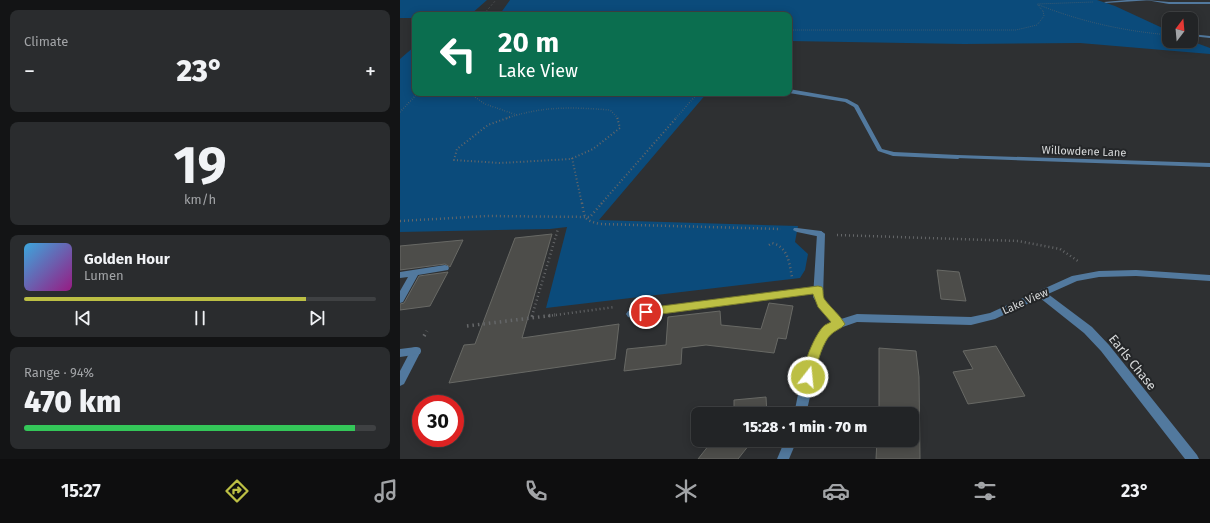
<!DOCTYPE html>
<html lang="en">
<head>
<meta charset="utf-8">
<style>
	body { margin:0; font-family:"Fira Sans",sans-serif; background:#2a2c2e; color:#f1f3f6; height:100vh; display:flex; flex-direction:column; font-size:15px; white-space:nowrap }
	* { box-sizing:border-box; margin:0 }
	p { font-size:13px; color:#a2a4a7 }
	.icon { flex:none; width:22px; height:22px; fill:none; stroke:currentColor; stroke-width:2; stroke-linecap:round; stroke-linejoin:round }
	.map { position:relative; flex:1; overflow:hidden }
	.details { display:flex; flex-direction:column; gap:10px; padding:10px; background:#131415; width:400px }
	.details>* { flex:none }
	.top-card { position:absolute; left:12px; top:12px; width:380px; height:84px; border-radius:8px; box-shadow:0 2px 10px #0003,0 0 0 1px #3f4143; background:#0b6e4f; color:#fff; overflow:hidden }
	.needle { width:26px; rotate:16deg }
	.buttons { position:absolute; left:762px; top:12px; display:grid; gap:8px }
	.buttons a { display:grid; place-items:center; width:36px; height:36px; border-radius:8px; background:#222426; box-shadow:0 2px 10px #0003,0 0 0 1px #3f4143; font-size:20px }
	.speed { position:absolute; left:12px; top:395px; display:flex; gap:8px; font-size:20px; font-weight:700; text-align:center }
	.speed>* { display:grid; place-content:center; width:52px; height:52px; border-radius:50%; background:#222426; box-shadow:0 2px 10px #0003,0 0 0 1px #3f4143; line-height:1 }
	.speed .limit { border:6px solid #d22; background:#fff; color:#111 }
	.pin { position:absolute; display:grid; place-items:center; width:34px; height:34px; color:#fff; margin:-17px; border:2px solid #fff; border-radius:50%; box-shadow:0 1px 4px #0007 }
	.me { position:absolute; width:44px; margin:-22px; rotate:16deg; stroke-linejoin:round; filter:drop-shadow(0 0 3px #0008) }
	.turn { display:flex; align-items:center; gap:14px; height:84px; padding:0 20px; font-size:18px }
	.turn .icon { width:52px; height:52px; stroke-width:2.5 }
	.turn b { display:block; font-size:28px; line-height:34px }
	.big { font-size:30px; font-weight:800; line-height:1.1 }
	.details .tile { flex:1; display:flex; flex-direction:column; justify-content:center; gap:6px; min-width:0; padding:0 14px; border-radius:8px; background:#2a2c2e }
	.details .dial { align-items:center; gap:0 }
	.dial b { font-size:52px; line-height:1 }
	.song { display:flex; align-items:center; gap:12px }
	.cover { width:48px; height:48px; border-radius:6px; background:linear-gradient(135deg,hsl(200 70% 55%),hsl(310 70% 35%)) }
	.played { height:4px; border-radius:2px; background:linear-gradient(90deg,#bcbf44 80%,#3f4143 80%) }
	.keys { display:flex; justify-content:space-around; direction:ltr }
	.heat { display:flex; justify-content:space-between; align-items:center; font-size:22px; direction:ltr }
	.charge { height:6px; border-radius:3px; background:linear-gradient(90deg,#34c759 94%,#3f4143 0) }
	.trip { position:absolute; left:291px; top:407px; width:228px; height:40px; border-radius:8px; background:#222426; box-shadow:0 2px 10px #0003,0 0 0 1px #3f4143; font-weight:800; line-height:40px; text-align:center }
	.menu { display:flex; height:64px; justify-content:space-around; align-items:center; background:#0e0e0f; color:#a2a4a7 }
	.menu .icon { width:28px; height:28px }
	.menu .selected { color:#bcbf44 }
	.menu b { font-size:18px; color:#f1f3f6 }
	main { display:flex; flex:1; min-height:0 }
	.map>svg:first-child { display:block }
</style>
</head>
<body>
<main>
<section class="details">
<div class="tile"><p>Climate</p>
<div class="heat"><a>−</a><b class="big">23°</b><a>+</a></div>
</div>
<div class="tile dial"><b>19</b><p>km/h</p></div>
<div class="tile">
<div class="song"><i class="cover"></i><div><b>Golden Hour</b><p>Lumen</p></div></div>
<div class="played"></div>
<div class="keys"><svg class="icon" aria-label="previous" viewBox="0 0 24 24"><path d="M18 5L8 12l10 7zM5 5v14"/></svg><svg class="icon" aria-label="pause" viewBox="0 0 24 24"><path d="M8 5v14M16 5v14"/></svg><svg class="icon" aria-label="next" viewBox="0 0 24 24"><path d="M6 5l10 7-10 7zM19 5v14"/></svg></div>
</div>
<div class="tile"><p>Range · 94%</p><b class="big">470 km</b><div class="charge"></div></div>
</section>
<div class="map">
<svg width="810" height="459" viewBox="0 0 810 459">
	<rect width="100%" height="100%" fill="#2e3032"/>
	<g fill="#0b4b7b">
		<path d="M 0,0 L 87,0 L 70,15 L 15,15 L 15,18 L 0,18 Z"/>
		<path d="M 110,0 L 697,0 L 715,6 L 769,31 L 769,41 L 791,41 L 810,48 L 810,54 L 680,43 L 564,44 L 389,41 L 389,15 L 71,15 L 100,14 Z"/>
		<path d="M 15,46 L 15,93 L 307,93 L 199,220 L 398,226 L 395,242 L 408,254 L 405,270 L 400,278 L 146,308 L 167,227 L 150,229 L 0,232 L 0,59 Z"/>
	</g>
	<g fill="#4d4d4a" stroke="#686965">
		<path d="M 152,234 L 122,338 L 219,324 L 215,359 L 49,383 L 64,345 L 75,344 L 115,238 Z"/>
		<path d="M 63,240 L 50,267 L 45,264 L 0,270 L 0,246 Z"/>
		<path d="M 537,270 L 559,272 L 566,301 L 541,299 Z"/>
		<path d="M 48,272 L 30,306 L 0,310 L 0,304 L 4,303 L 19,276 Z"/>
		<path d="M 369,303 L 393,306 L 386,339 L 378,338 L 374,353 L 306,345 L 282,348 L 281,364 L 224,371 L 227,349 L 266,345 L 268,317 L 320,311 L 321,325 L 361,329 Z"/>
		<path d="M 596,346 L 625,396 L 568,404 L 553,372 L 573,369 L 563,351 Z"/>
		<path d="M 479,348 L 516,351 L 519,377 L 520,459 L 476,459 L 477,440 L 512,440 L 512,414 L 479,414 Z"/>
		<path d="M 366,397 L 367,414 L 334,414 L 334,400 Z"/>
		<path d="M 313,440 L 353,440 L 338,459 L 298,459 Z"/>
	</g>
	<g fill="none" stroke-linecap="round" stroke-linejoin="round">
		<g stroke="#656769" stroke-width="1" stroke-dasharray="0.5 1.5" stroke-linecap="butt">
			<path d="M 639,5 C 682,22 724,31 769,35"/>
			<path d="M 83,15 L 96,0"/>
			<path d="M 389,30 L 616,30 L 637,25 L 644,16 L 643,11 L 637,4 L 693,2"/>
		</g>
		<g stroke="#656769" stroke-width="1.5" stroke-dasharray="0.5 2" stroke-linecap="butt">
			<path d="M 69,93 L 85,104 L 117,115"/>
			<path d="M 0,112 L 18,93"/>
			<path d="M 107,118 C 144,106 171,107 210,110 L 218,118"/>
			<path d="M 276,118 L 298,93"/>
		</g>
		<g stroke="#656769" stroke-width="2" stroke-dasharray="1 2.5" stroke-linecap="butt">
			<path d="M 110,117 L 88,125 L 57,149 L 54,160 L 100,163 L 171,159 L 193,149 L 220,128 L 217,117"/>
			<path d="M 172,158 L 182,204"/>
			<path d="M 201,204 L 277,117"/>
		</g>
		<g stroke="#656769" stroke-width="2.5" stroke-dasharray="1 3" stroke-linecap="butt">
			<path d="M 182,203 C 185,219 184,220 200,224 L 381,229"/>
			<path d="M 0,221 L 87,216 L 190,217 L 202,203"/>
			<path d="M 437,235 L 618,241 L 660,249 L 678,261"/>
			<path d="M 369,245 L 372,243 C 388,247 389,262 392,277"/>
			<path d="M 132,316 L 158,229"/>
			<path d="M 148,316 L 215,307"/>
		</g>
		<g stroke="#656769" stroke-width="3.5" stroke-dasharray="1.5 4" stroke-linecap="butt">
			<path d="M 132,317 L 133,315"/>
			<path d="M 67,326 L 155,315"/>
			<path d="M 24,336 L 27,331"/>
		</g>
		<g fill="#52799e" fill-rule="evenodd">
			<path d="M 727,0 L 752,0 L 706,3 L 704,2 Z"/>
			<path d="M 389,89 L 447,99 L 458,105 L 482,149 L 494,152 L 558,155 L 561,157 L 558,159 L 493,156 L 478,151 L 454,107 L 445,102 L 389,93 Z"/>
			<path d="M 394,228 L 397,228 L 421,231 L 425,234 L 421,237 L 397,232 L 393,230 Z"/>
			<path d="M 45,265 L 48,266 L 49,268 L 48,270 L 18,275 L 3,302 L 0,303 L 0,291 L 8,277 L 0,278 L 0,272 Z"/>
			<path d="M 418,287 L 421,288 L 423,290 L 421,292 L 418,293 L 231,318 L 228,317 L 226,314 L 228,311 L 231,310 Z"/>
			<path d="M 16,347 L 20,348 L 21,351 L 4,384 L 0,386 L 0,371 L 12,348 Z"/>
		</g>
		<g fill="#52799e" fill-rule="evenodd">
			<path d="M 746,0 L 769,2 L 810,2 L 810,4 L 769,4 Z"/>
			<path d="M 791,34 L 810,36 L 810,38 L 791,36 Z"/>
			<path d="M 558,155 L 810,163 L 810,167 L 556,158 L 556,156 Z"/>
			<path d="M 421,231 L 425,234 L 423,297 L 428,307 L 441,319 L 457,314 L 571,317 L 590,313 L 672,276 L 699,271 L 736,270 L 810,275 L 810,281 L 736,276 L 699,277 L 677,281 L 648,294 L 692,327 L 709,345 L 797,455 L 799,459 L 785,459 L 701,351 L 684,333 L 640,298 L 595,319 L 571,325 L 457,322 L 437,329 L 428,336 L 420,354 L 406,414 L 394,414 C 400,389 406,335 432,323 L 422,311 L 413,297 L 417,234 Z"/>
			<path d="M 16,347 L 20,348 L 21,351 L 20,354 L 0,357 L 0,349 Z"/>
			<path d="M 385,440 L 397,440 L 389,459 L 377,459 Z"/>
		</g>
	</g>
	<path fill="#bcbf44" stroke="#7a7c2c" d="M 418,286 L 422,287 C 424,291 422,296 425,300 C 431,308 440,315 445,324 C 441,330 432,330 426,341 C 422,348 419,357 417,365 C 415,370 415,375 412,380 L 408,382 L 404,380 C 399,371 416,331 425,325 C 427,324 429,323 431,322 L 418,307 L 413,294 L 246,316 L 242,315 L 241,312 L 242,310 L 246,308 Z"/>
	<g text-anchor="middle" stroke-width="4" stroke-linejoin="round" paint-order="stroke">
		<g font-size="11" fill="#d8dadb" stroke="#242628">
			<text transform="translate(684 151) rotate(2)" y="4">Willowdene Lane</text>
			<text transform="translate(625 301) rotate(-24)" y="4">Lake View</text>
		</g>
		<g font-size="13" fill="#d8dadb" stroke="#242628">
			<text transform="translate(733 362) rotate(51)" y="5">Earls Chase</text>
		</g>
	</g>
</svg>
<div class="buttons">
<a><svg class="needle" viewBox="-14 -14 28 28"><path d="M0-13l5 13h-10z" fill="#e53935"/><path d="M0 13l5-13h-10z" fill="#a2a4a7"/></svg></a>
</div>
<div class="speed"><div class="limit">30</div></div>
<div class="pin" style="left:246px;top:312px;background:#d93025"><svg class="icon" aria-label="arrive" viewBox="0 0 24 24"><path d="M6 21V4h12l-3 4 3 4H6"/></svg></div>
<svg class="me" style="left:408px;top:377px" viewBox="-20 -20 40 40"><circle r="17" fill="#bcbf44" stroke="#fff" stroke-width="3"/><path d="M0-11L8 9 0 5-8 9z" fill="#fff"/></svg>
<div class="trip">15:28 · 1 min · 70 m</div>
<div class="top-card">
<div class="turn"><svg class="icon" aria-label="left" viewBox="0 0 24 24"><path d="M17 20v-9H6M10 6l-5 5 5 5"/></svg><div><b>20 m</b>Lake View</div></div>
</div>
</div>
</main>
<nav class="menu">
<b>15:27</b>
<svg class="icon selected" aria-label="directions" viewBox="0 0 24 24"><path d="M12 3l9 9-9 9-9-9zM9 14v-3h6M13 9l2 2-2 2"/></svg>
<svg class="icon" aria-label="music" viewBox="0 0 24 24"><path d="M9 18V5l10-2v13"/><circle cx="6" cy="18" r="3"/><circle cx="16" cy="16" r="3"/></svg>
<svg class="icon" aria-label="phone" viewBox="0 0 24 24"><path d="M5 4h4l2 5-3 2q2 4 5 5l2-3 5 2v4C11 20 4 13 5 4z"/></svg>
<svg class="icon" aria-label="climate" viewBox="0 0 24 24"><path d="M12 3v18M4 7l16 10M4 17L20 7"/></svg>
<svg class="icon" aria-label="car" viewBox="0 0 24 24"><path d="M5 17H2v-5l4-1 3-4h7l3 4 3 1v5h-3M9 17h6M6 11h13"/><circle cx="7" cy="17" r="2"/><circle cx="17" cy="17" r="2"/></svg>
<svg class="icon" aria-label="filters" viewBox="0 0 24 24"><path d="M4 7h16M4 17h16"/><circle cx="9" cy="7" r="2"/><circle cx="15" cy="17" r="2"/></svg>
<b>23°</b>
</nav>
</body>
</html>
